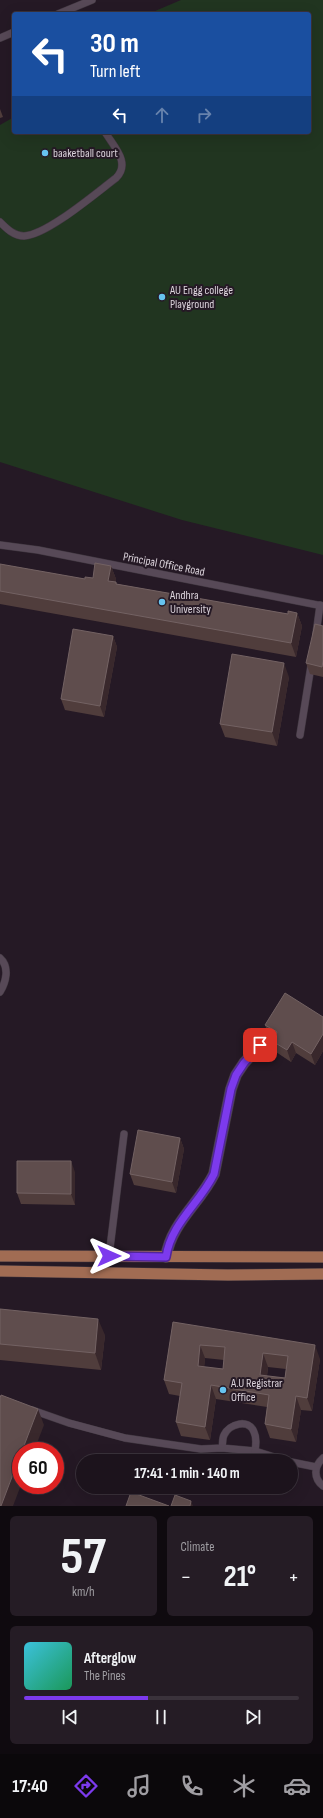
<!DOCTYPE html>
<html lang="en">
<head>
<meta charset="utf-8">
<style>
	body { margin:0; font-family:"Sofia Sans Condensed",sans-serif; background:#251c25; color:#f1f3f6; height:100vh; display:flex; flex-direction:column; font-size:15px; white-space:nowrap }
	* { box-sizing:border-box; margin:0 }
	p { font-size:13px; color:#a09ea3 }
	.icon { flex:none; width:22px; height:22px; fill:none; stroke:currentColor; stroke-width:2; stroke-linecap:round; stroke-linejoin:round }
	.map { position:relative; height:1506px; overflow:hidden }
	.drawer { display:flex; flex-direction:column; gap:10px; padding:10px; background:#0f0a0f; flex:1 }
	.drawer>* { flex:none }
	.guide { position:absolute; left:12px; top:12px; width:299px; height:122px; border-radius:4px; box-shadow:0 4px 16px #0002,0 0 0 1px #3a323b; background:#1a4fa0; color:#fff; overflow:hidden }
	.speed { position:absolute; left:12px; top:1442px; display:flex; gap:8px; font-size:20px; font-weight:700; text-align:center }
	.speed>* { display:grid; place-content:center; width:52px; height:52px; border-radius:50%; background:#1c131c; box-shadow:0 4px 16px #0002,0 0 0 1px #3a323b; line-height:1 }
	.speed .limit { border:6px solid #d22; background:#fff; color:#111 }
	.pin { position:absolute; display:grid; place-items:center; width:34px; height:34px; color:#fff; margin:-17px; border-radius:8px; box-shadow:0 2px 6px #0006 }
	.me { position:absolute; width:44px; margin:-22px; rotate:90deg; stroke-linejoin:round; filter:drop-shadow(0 0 3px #0008) }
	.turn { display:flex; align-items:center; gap:14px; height:84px; padding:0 12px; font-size:18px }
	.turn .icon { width:52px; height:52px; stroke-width:2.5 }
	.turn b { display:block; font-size:28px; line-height:34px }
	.lanes { display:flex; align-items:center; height:38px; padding:0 12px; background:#0003; justify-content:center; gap:20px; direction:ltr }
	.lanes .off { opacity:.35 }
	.big { font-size:30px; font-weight:700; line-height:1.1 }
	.drawer .card { flex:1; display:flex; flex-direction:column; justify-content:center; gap:6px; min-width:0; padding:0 14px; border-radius:6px; background:#251c25 }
	.drawer .dial { align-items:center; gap:0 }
	.dial b { font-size:52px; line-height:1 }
	.song { display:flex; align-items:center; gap:12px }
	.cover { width:48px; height:48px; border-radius:6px; background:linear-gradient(135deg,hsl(190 70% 55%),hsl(150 70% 35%)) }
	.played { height:4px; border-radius:2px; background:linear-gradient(90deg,#7c3aed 45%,#3a323b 45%) }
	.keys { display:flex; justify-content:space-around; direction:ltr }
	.heat { display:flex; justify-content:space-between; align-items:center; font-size:22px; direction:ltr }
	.drawer .tiles { flex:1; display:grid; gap:10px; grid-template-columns:1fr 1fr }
	.card:last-child { grid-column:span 2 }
	.trip { position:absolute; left:76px; top:1454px; width:222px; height:40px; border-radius:20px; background:#1c131c; box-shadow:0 4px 16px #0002,0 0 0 1px #3a323b; font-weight:700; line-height:40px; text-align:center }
	.dock { display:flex; height:64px; justify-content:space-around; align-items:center; background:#0b080b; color:#a09ea3 }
	.dock .icon { width:28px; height:28px }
	.dock .on { color:#7c3aed }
	.dock b { font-size:18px; color:#f1f3f6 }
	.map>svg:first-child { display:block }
</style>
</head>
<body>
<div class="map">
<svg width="323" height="1506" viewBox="0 0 323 1506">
	<rect width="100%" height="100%" fill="#251925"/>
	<path fill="#213520" d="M 181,0 L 323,0 L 323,555 L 182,520 L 0,462 L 0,125 L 14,117 L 14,132 L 309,132 L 309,14 L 148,14 Z"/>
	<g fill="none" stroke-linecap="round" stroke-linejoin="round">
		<defs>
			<g id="service">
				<path d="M 58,14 L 92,0"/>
				<path d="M 0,38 L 14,32"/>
				<path d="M 0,222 C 7,229 14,236 24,236 C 47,235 96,193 116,178 C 131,163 114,147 105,132"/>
				<path d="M 0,545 L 38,550 L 323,606"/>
				<path d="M 316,634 L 320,605"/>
				<path d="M 300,735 L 311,666"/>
				<path d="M 0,958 C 10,967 6,982 0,992"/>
				<path d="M 109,1256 L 124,1134"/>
				<path d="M 32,1410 L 69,1423 L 125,1438 L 201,1449 L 222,1448 L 255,1451 C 256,1445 257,1438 254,1432 C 249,1418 229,1424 224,1435 C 222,1439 223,1444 222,1448"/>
				<path d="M 255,1451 L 287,1461"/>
				<path d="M 323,1458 C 314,1466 313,1478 323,1486"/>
				<path d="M 291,1462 L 316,1467"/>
			</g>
			<path id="minor" d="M 166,1257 C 171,1223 200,1203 214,1174 L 231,1089 L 236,1075 L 244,1063 L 260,1045"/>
			<g id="primary">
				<path d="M 0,1256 L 323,1257"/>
				<path d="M 0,1271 L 228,1275 L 323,1274"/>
			</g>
		</defs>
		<use href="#service" stroke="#3f363f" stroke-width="8"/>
		<use href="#minor" stroke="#3f363f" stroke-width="12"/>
		<use href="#primary" stroke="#3f363f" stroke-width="12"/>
		<use href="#service" stroke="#574957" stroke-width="7"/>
		<use href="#minor" stroke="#574957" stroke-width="11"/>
		<use href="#primary" stroke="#a16c53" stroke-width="11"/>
	</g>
	<g fill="#503d3c" fill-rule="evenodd">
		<path d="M 0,109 L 3,117 L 0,118 Z"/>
		<path d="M 0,564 L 85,579 L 93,578 L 111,566 L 116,579 L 115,582 L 116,582 L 117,584 L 288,614 L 297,613 L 302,626 L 296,657 L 0,604 Z"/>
		<path d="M 323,626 L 323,677 L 310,674 L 306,663 Z"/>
		<path d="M 113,636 L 117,647 L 104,717 L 65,710 L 61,699 Z"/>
		<path d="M 289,677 L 277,746 L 225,737 L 220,724 Z"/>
		<path d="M 323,1017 L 323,1051 L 315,1065 L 296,1053 L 291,1062 L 276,1052 L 272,1041 L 273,1038 L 269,1036 L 265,1025 Z"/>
		<path d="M 180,1138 L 184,1149 L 176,1193 L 134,1185 L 130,1174 Z"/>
		<path d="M 75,1172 L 75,1205 L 21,1204 L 17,1193 Z"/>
		<path d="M 0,1309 L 105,1335 L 101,1370 L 0,1360 Z"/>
		<path d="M 173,1322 L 320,1359 L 312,1411 L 301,1410 L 296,1442 L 270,1438 L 265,1424 L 267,1407 L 216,1399 L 210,1440 L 181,1436 L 176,1422 L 180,1396 L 169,1394 L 164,1380 ZM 205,1358 L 224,1360 L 223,1369 L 204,1367 ZM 268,1367 L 286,1369 L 285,1378 L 267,1376 Z"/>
	</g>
	<g fill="#39282c">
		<path d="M 111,566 L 116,579 L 113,594 L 108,581 Z"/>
		<path d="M 297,613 L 302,626 L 296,657 L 291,643 Z"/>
		<path d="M 113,636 L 117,647 L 104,717 L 100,706 Z"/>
		<path d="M 284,663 L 289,677 L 277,746 L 272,732 Z"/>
		<path d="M 323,1034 L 323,1051 L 315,1065 L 311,1054 Z"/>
		<path d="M 292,1042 L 296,1053 L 291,1062 L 287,1050 Z"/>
		<path d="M 180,1138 L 184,1149 L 176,1193 L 172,1182 Z"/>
		<path d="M 71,1161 L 75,1172 L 75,1205 L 71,1194 Z"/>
		<path d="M 98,1319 L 105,1335 L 101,1370 L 95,1353 Z"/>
		<path d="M 200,1345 L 205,1358 L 203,1380 L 198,1366 Z"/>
		<path d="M 315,1345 L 320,1359 L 312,1411 L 307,1398 Z"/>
		<path d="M 263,1353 L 268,1367 L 265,1389 L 260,1375 Z"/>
		<path d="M 211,1385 L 216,1399 L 210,1440 L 205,1427 Z"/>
		<path d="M 296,1396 L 301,1410 L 296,1442 L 291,1429 Z"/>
		<path d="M 38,1409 L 44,1425 L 34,1451 L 22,1451 Z"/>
		<path d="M 21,1453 L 21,1485 L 13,1506 L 1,1506 Z"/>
		<path d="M 191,1501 L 193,1506 L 190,1506 Z"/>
	</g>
	<g fill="#5f4d4d" stroke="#736263" fill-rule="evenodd">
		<path d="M 95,563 L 111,566 L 108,581 L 116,582 L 116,584 L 288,614 L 288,611 L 297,613 L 291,643 L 0,591 L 0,564 L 85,579 L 85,577 L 93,578 Z"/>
		<path d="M 315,624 L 323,626 L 323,661 L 322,667 L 306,663 Z"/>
		<path d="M 73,629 L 113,636 L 100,706 L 61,699 Z"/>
		<path d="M 232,654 L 284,663 L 272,732 L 220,724 Z"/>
		<path d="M 285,993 L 323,1017 L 323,1034 L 311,1054 L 292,1042 L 287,1050 L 272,1041 L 277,1032 L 265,1025 Z"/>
		<path d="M 138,1130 L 180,1138 L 172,1182 L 130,1174 Z"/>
		<path d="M 17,1161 L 71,1161 L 71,1194 L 17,1193 Z"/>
		<path d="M 0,1309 L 98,1319 L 95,1353 L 0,1344 Z"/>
		<path d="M 173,1322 L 315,1345 L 307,1398 L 296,1396 L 291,1429 L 265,1424 L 269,1395 L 211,1385 L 205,1427 L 176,1422 L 182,1383 L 164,1380 ZM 200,1345 L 225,1347 L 223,1369 L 198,1366 ZM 263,1353 L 288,1356 L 285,1378 L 260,1375 Z"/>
		<path d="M 1,1395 L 38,1409 L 22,1451 L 21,1451 L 21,1453 L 1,1506 L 0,1506 L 0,1398 Z"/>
		<path d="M 131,1492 L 169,1506 L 126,1506 Z"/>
		<path d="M 175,1495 L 191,1501 L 190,1506 L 171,1506 Z"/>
	</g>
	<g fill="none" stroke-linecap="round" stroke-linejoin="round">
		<defs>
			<path id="route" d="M 109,1256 L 166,1257 C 171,1223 200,1203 214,1174 L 231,1089 L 236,1075 L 244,1063 L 260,1045"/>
		</defs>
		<use href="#route" stroke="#51269a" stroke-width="10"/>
		<use href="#route" stroke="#7c3aed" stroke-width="7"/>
	</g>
	<g fill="#67c4f0" stroke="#251925" stroke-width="1.5">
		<circle cx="45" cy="153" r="4"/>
		<circle cx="162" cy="297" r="4"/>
		<circle cx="162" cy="602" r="4"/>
		<circle cx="223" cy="1390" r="4"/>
	</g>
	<g text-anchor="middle" stroke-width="4" stroke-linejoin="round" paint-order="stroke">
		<g font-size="12" fill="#dbd3db" stroke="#251925" text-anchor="start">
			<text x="53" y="157">baaketball court</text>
			<text x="170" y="294">AU Engg college<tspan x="170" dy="14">Playground</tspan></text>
			<text x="170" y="599">Andhra<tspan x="170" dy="14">University</tspan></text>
			<text x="231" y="1387">A.U Registrar<tspan x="231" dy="14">Office</tspan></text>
		</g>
		<g font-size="12" fill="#dbd3db" stroke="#251925">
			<text transform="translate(164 564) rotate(11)" y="4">Principal Office Road</text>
		</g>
	</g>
</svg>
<div class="speed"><div class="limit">60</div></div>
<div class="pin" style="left:260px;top:1045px;background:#d93025"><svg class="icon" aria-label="arrive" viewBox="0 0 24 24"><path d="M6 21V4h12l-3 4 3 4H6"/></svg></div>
<svg class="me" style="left:109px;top:1256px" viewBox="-20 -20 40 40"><path d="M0-17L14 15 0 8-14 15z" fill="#7c3aed" stroke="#fff" stroke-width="4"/></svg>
<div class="trip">17:41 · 1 min · 140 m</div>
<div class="guide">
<div class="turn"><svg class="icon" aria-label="left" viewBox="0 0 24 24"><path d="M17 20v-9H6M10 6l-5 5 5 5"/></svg><div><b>30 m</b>Turn left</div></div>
<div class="lanes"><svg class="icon" aria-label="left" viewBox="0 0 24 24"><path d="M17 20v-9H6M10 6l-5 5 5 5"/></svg><svg class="icon off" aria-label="ahead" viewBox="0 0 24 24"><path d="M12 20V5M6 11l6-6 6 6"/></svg><svg class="icon off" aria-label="right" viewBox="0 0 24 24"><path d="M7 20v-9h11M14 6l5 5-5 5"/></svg></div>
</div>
</div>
<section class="drawer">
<div class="tiles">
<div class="card dial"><b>57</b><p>km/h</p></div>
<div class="card"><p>Climate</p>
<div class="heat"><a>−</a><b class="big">21°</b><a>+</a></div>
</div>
<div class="card">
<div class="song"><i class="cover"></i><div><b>Afterglow</b><p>The Pines</p></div></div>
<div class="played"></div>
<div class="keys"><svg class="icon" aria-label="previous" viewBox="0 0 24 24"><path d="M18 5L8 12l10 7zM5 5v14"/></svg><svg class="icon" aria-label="pause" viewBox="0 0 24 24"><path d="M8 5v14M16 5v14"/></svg><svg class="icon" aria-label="next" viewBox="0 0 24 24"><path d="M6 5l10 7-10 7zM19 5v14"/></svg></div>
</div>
</div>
</section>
<nav class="dock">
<b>17:40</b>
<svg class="icon on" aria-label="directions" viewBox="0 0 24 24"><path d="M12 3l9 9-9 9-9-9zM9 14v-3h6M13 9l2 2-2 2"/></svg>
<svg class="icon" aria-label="music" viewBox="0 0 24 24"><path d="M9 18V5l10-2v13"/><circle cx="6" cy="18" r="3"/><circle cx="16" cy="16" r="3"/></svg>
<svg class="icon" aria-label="phone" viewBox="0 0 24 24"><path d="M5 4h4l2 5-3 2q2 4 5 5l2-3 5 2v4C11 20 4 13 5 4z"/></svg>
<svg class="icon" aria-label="climate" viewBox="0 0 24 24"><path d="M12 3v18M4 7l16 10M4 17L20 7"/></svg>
<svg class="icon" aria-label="car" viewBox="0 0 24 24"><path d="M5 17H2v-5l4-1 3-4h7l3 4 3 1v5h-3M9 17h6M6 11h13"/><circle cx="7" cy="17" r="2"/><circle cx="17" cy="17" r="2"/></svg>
</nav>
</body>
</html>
